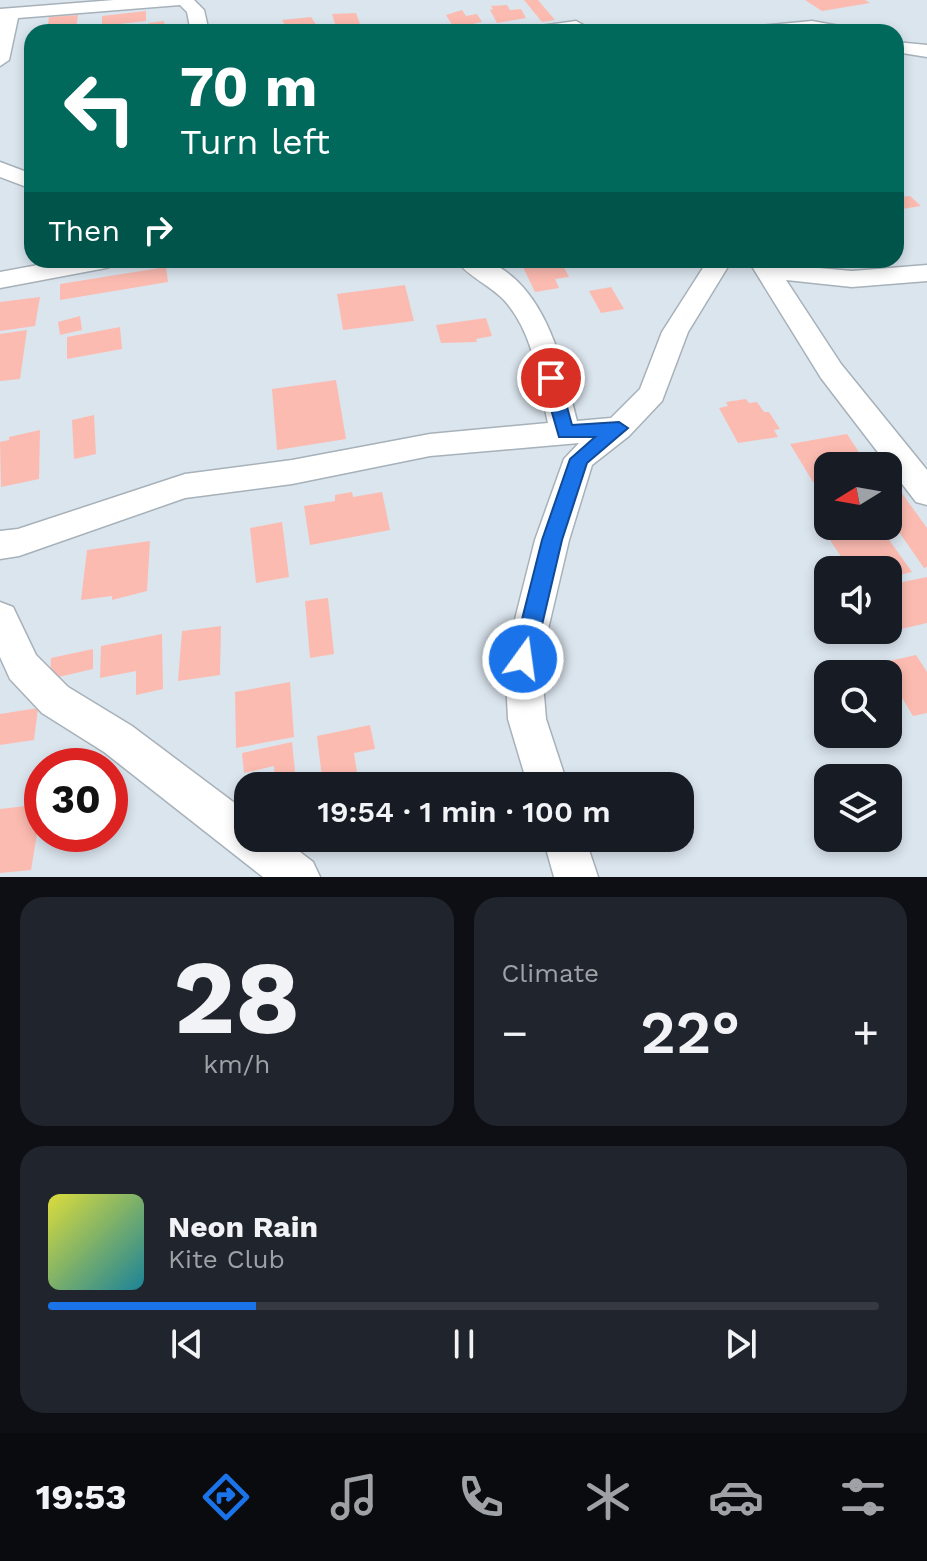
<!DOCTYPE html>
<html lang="en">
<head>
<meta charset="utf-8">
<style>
	body { margin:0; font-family:"Work Sans",sans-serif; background:#20242c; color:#f1f3f6; height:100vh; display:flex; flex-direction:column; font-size:30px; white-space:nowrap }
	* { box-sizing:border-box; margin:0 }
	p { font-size:26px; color:#9ea1a6 }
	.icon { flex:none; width:44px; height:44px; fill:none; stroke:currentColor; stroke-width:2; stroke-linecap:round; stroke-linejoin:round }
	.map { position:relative; height:877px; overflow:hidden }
	.panel { display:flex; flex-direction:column; gap:20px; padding:20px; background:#0d0f14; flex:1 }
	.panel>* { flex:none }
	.top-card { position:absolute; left:24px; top:24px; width:880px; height:244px; border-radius:24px; box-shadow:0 4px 12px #0003; background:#00695c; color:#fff; overflow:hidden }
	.needle { width:52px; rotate:259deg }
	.tools { position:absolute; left:814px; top:452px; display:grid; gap:16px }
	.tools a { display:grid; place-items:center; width:88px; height:88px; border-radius:16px; background:#171b24; box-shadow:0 4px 12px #0003; font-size:40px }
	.speed { position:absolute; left:24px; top:748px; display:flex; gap:16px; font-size:40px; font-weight:700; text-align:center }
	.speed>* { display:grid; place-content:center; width:104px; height:104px; border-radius:50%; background:#171b24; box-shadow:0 4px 12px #0003; line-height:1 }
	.speed .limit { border:12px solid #d22; background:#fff; color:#111 }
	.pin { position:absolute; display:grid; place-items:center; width:68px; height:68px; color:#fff; margin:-34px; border:4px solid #fff; border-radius:50%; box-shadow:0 2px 8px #0007 }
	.me { position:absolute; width:88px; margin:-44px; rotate:14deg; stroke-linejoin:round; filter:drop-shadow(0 0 6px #0008) }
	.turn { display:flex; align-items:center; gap:28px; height:168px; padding:0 24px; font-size:36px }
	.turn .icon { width:104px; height:104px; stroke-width:2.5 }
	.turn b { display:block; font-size:56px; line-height:68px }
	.then { display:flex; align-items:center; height:76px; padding:0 24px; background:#0003; gap:16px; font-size:30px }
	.big { font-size:60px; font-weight:600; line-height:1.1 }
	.panel .widget { flex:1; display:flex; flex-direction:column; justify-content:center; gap:12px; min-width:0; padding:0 28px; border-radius:24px; background:#20242c }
	.panel .dial { align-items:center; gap:0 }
	.dial b { font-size:104px; line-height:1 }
	.song { display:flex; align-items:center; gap:24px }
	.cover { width:96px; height:96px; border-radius:12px; background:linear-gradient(135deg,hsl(60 70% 55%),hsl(190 70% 35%)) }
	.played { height:8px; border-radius:4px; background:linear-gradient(90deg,#1a73e8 25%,#363941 25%) }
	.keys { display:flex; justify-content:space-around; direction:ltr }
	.heat { display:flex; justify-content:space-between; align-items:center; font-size:44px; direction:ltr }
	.panel .tiles { flex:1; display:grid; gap:20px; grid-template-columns:1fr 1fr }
	.widget:last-child { grid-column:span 2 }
	.trip { position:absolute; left:234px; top:772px; width:460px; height:80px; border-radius:24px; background:#171b24; box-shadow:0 4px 12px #0003; font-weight:600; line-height:80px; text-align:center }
	.menu { display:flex; height:128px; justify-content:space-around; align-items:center; background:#090b0e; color:#9ea1a6 }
	.menu .icon { width:56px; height:56px }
	.menu .on { color:#1a73e8 }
	.menu b { font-size:36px; color:#f1f3f6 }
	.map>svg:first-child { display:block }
</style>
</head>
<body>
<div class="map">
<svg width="927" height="877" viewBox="0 0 927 877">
	<rect width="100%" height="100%" fill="#dbe5ee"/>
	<g fill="#fcbbb1">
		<path d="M 524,0 L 538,0 L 555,20 L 542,22 Z"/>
		<path d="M 805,0 L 865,0 L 870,3 L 822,11 Z"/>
		<path d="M 507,5 L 510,10 L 521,9 L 526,18 L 497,23 L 490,10 L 493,9 L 491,6 Z"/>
		<path d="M 462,10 L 466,16 L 477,14 L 482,22 L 454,28 L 446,15 Z"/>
		<path d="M 146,11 L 146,21 L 102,26 L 102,16 Z"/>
		<path d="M 356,13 L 361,27 L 347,28 L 345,24 L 335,24 L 332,14 Z"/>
		<path d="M 78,15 L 76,28 L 47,31 L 49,17 Z"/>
		<path d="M 311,17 L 321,32 L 289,32 L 282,20 Z"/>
		<path d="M 164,21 L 165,32 L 148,32 L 149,23 Z"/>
		<path d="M 255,24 L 258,32 L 212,32 L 212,30 Z"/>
		<path d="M 896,194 L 900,197 L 910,196 L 921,206 L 896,210 Z"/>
		<path d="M 560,260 L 569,277 L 555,279 L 559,288 L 535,292 L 522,265 Z"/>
		<path d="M 166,267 L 168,282 L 60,300 L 60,284 Z"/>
		<path d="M 405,285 L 414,321 L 343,330 L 337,294 Z"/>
		<path d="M 611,287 L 624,309 L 601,313 L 589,291 Z"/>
		<path d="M 40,297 L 35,326 L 0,331 L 0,302 Z"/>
		<path d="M 80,316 L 82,330 L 60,335 L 58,322 Z"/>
		<path d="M 486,318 L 492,336 L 476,339 L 477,342 L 441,343 L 436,325 Z"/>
		<path d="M 120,327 L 122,349 L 67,359 L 67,337 Z"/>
		<path d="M 27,330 L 20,379 L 0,381 L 0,334 Z"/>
		<path d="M 336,380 L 346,439 L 277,450 L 272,389 Z"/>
		<path d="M 746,399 L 749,403 L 757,402 L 764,412 L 769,412 L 780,429 L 774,430 L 778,437 L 738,443 L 719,408 L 728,406 L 726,402 Z"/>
		<path d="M 94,415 L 96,454 L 74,459 L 72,420 Z"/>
		<path d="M 40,430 L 39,479 L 1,487 L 0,442 L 9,440 L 9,437 Z"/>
		<path d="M 847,434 L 868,466 L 828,466 L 828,480 L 813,482 L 790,444 Z"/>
		<path d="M 352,492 L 353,497 L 382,492 L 390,530 L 310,545 L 304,506 L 335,501 L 335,495 Z"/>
		<path d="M 901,492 L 927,528 L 927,567 L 924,568 L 888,516 L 888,495 Z"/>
		<path d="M 282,522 L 289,577 L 256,583 L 250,528 Z"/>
		<path d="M 879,526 L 912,572 L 888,578 L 888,570 L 850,570 L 828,537 Z"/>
		<path d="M 150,541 L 147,591 L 112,600 L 112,596 L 81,600 L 87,550 Z"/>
		<path d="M 927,577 L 927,623 L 888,632 L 888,585 Z"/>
		<path d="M 328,598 L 334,654 L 310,658 L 305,601 Z"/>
		<path d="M 221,626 L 220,675 L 178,681 L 182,631 Z"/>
		<path d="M 162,634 L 163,689 L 136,695 L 136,671 L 100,678 L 101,646 Z"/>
		<path d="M 93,649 L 93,669 L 50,679 L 51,658 Z"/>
		<path d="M 916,655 L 927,672 L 927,713 L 913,716 L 881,663 Z"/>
		<path d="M 290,682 L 294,737 L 236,748 L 235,692 Z"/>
		<path d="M 38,708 L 34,740 L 0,745 L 0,714 Z"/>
		<path d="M 370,725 L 375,749 L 354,753 L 359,786 L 323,786 L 317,736 Z"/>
		<path d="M 292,742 L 296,781 L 275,786 L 274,766 L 244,773 L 242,753 Z"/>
		<path d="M 42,804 L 31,870 L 0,873 L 0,809 Z"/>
	</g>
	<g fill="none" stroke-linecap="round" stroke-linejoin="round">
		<defs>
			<g id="street">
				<path d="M 114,0 L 194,0 L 204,10 L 209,32 L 191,32 L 187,12 L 180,5 L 18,18 L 9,60 L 0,66 L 0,9 Z"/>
				<path d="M 576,21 L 585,26 L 582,30 L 524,32 L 533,27 Z"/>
				<path d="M 812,21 L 851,28 L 854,32 L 739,32 L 748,27 Z"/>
				<path d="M 896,42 L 927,45 L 927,57 L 896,52 Z"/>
				<path d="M 0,162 L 32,174 L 32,189 L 0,177 Z"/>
				<path d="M 65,260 L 118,260 L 115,265 L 106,268 L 0,288 L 0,272 Z"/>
				<path d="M 456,260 C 465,260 478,258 487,261 C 547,286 563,366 577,421 L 611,418 L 640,389 L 662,332 L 708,260 L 732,260 L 688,332 L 662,401 L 629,436 L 592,465 L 569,540 L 541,659 L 546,719 L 568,786 L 528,786 L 508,719 L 505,659 L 535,540 L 564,459 L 579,443 L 430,456 L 292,484 L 185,498 L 19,556 L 0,559 L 0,531 L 18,529 L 185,474 L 292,460 L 430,434 L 548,423 C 539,382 534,333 504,300 C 490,285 467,276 456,260 Z"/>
				<path d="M 748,260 L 772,260 L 775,264 L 852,271 L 927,265 L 927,281 L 852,287 L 786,280 L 841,364 L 927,470 L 927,505 L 916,502 L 821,378 Z"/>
				<path d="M 0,602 L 13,607 L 36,655 L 68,687 L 132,726 L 248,813 L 248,838 L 282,838 L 313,862 L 320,877 L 263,877 L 104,752 L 42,713 L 10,679 L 0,657 Z"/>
				<path d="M 543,838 L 585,838 L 598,877 L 554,877 Z"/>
			</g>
		</defs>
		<use href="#street" stroke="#a7b1b9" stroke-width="3"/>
		<use href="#street" fill="#fff" fill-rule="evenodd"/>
	</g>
	<path fill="#1a73e8" stroke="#114b97" stroke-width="2" d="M 551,372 L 559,378 L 572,425 L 619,422 L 628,428 L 587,463 L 562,540 L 534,659 L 531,666 L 523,669 L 515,666 L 512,659 L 542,540 L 570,459 L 595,437 L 559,437 L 542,378 Z"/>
</svg>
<div class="tools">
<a><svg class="needle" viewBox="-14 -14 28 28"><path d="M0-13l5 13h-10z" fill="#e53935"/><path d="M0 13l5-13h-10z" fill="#9ea1a6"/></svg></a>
<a><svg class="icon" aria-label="sound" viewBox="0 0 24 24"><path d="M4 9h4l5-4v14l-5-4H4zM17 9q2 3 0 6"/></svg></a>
<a><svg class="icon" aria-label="search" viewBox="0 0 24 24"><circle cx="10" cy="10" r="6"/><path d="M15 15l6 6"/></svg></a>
<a><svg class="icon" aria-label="layers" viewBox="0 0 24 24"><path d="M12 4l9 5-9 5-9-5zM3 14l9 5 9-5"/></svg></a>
</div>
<div class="speed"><div class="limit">30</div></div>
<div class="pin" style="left:551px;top:378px;background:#d93025"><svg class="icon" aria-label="arrive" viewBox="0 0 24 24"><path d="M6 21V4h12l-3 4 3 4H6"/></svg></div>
<svg class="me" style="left:523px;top:659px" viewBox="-20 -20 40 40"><circle r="17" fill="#1a73e8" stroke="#fff" stroke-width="3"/><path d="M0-11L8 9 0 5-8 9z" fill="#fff"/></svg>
<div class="trip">19:54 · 1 min · 100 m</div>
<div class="top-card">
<div class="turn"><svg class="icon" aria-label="left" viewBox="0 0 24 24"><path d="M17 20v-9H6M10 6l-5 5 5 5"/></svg><div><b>70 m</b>Turn left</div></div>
<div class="then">Then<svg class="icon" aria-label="right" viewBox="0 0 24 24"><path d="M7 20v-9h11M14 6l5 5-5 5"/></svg></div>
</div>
</div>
<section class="panel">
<div class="tiles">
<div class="widget dial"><b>28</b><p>km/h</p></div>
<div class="widget"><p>Climate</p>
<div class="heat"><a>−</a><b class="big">22°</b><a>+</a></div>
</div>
<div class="widget">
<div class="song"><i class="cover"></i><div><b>Neon Rain</b><p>Kite Club</p></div></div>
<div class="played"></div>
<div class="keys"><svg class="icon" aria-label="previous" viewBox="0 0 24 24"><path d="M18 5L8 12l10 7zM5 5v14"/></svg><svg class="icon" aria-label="pause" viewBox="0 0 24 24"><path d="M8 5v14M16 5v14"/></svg><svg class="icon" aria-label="next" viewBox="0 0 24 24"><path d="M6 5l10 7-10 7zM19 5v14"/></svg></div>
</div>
</div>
</section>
<nav class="menu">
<b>19:53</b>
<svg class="icon on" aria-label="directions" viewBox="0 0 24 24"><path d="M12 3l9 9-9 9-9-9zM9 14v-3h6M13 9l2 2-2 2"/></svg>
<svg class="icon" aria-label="music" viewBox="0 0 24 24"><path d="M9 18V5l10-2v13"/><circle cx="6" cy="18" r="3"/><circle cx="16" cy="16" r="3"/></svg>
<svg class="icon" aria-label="phone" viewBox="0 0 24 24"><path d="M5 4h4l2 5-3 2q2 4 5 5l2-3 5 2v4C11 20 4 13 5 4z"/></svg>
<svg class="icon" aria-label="climate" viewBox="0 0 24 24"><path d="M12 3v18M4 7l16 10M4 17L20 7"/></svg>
<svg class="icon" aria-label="car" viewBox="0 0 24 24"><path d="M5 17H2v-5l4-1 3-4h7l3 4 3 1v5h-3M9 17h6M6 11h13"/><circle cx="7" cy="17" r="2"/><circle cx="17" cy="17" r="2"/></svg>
<svg class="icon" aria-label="filters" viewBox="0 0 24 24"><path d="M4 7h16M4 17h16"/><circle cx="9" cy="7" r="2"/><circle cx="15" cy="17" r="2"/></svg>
</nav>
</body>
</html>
